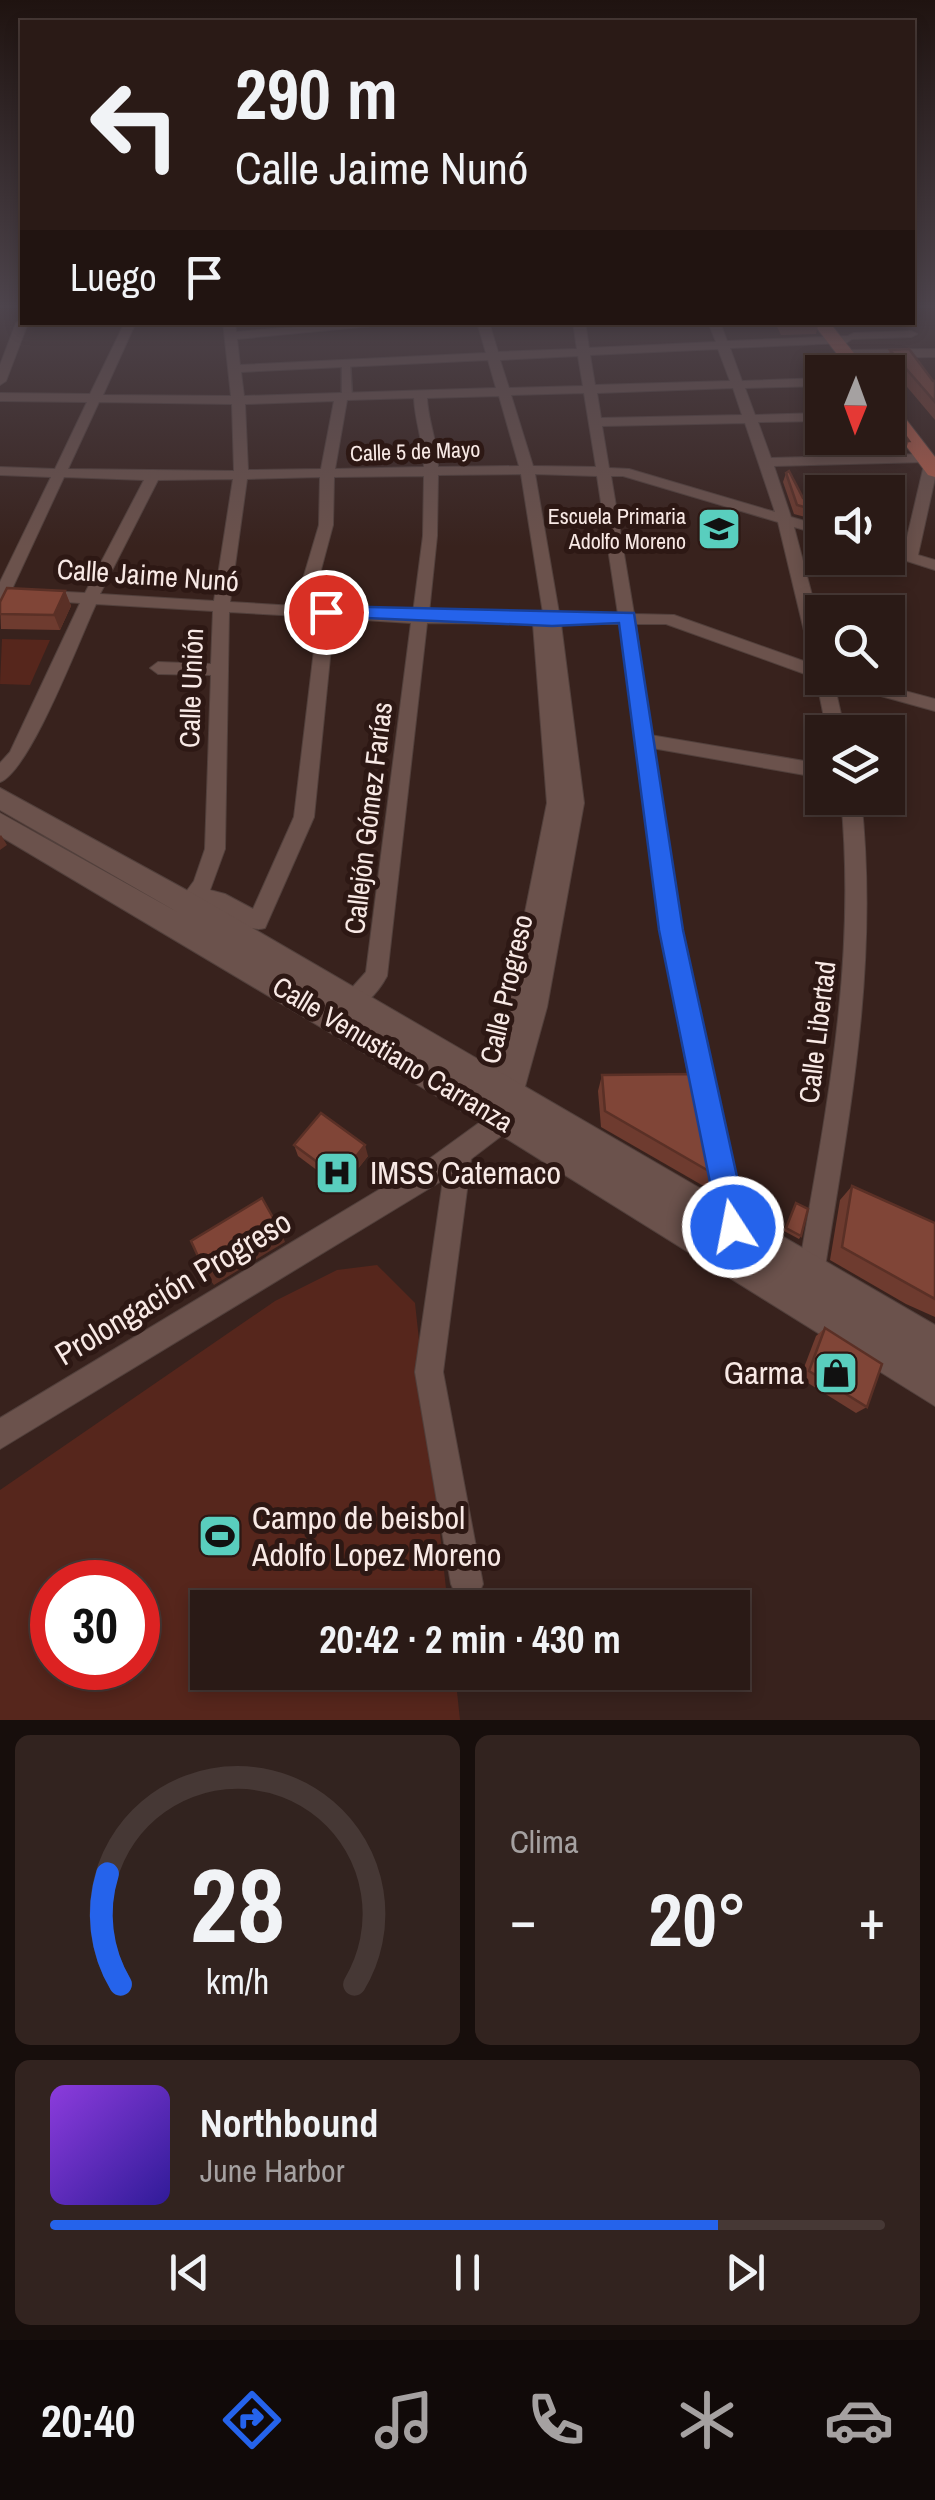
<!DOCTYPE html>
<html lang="es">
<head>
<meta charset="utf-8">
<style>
	body { margin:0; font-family:"Archivo Narrow",sans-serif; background:#32231f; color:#f1f3f6; height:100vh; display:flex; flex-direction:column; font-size:38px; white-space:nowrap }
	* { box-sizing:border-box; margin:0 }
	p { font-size:32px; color:#a5a1a1 }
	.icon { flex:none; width:55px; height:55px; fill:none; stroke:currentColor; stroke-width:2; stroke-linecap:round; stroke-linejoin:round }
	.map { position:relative; height:1720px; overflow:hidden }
	.panel { display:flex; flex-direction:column; gap:15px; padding:15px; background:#170e0c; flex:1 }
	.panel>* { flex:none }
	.guide { position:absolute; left:20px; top:20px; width:895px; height:305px; border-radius:0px; box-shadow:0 5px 15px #0003,0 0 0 2px #463835; background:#2a1a16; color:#f1f3f6; overflow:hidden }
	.needle { width:65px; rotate:181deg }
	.buttons { position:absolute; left:805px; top:355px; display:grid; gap:20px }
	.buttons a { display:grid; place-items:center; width:100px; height:100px; border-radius:0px; background:#2a1a16; box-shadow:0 5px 15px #0003,0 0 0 2px #463835; font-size:50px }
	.speed { position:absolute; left:30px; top:1560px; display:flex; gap:20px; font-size:50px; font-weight:700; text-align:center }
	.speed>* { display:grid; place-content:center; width:130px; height:130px; border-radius:50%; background:#2a1a16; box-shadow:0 5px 15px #0003,0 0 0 2px #463835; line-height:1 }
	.speed .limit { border:15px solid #d22; background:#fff; color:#111 }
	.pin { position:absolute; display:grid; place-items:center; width:85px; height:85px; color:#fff; margin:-42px; border:5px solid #fff; border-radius:50%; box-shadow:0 2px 10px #0007 }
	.me { position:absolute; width:110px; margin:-55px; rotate:349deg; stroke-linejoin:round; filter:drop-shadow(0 0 8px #0008) }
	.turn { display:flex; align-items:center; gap:35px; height:210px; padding:0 50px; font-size:45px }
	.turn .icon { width:130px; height:130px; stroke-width:2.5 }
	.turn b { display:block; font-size:70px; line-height:85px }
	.then { display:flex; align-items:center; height:95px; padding:0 50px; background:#0003; gap:20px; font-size:38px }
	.big { font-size:75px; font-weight:800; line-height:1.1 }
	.panel .tile { flex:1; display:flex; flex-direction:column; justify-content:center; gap:15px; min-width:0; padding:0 35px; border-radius:15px; background:#32231f }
	.panel .dial { align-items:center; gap:0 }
	.dial svg { height:260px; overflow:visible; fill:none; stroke:#463835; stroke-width:7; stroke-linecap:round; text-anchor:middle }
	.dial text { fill:#f1f3f6; stroke:none }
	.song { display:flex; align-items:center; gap:30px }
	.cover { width:120px; height:120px; border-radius:15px; background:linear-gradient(135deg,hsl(270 70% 55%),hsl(250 70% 35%)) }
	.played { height:10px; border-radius:5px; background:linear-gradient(90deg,#2563eb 80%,#463835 80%) }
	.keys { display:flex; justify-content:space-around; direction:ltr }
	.heat { display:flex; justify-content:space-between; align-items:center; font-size:55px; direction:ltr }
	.panel .tiles { flex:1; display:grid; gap:15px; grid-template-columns:1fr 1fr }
	.tile:last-child { grid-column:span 2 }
	.trip { position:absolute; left:190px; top:1590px; width:560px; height:100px; border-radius:0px; background:#2a1a16; box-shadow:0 5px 15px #0003,0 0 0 2px #463835; font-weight:800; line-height:100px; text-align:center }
	.tabs { display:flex; height:160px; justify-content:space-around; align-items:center; background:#110a09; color:#a5a1a1 }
	.tabs .icon { width:70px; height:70px }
	.tabs .on { color:#2563eb }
	.tabs b { font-size:45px; color:#f1f3f6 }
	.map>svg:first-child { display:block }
</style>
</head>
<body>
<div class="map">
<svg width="935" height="1720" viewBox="0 0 935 1720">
	<rect width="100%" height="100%" fill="#38221d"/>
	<g fill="#56261c" fill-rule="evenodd">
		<path d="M 2,639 L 50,640 L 30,685 L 0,684 Z"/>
		<path d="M 377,1265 L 415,1303 L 448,1607 L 208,1608 L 208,1672 L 455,1673 L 460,1720 L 0,1720 L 0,1490 L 275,1301 L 337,1270 ZM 52,1582 L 138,1582 L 138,1668 L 52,1668 Z"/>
	</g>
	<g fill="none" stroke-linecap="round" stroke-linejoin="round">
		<defs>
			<path id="pedestrian" d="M 342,361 L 350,363 L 352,397 L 347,400 L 342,397 Z"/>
			<g id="minor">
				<path d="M 22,320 L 28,323 L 6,381 L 0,385 L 0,365 L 16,323 Z"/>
				<path d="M 125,322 L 136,322 L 103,395 L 231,396 L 223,322 L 235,322 L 236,332 L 358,322 L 413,322 L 237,339 L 240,365 L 486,353 L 477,322 L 489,322 L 498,352 L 577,349 L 573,322 L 585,322 L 589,348 L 716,342 L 708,322 L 720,322 L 727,341 L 848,336 L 854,333 L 911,331 L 917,334 L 911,337 L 852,339 L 846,343 L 730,348 L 742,381 L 822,378 L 822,386 L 745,388 L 755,415 L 822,413 L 822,421 L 758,422 L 771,458 L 925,454 L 932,458 L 925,462 L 774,466 L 791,517 L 822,526 L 822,535 L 794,527 L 822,633 L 822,678 L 856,678 L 935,699 L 935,711 L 834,683 L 845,732 L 827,732 L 816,678 L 666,624 L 636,624 L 650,735 L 822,764 L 822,778 L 652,748 L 682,930 L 745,1232 L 741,1241 L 732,1245 L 723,1241 L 719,1232 L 660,930 L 620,624 L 561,624 L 584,803 L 547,1007 L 516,1119 L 513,1127 L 471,1159 L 443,1372 L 483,1584 L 478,1595 L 467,1600 L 456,1595 L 451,1584 L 415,1372 L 443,1180 L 0,1449 L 0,1418 L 425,1162 L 494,1112 L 497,1103 L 484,1102 L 480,1094 L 507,1002 L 547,803 L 533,624 L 427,623 L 387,976 C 379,991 361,1014 343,1008 L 340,1001 L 366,972 L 411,623 L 334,618 L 314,817 L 265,928 C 245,934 222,909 200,905 C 192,915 186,926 172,921 L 169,915 L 194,881 L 205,849 L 211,675 L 158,674 L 150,668 L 158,662 L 211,664 L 213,611 L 96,604 C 80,638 30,771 0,782 L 0,763 L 10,752 L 80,603 L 8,598 L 0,603 L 0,582 L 51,477 L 0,475 L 0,467 L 55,469 L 87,402 L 0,401 L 0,393 L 90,394 ZM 718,349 L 730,381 L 595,385 L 590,355 ZM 578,356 L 583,386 L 509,388 L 500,360 ZM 488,360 L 496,388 L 244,396 L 241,372 ZM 733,388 L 742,415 L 601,418 L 597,393 ZM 584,393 L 596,467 L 533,466 L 511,395 ZM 499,396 L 519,466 L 438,467 C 438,442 428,422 427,398 ZM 414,398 C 415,423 424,443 424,467 L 335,469 L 347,400 ZM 334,401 L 321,469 L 248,470 L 245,404 ZM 99,402 L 232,404 L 234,471 L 68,469 ZM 745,423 L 775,512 L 629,469 L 609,468 L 602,426 ZM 521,474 L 543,613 L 429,613 L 437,536 L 438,475 ZM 535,474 L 597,476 L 618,614 L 559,613 ZM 424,476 L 423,536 L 413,613 L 311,607 L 333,525 L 334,477 ZM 611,476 L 623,476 L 778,522 L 812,664 L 674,615 L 634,614 ZM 64,477 L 144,480 L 85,593 L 12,589 ZM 320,477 L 319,525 L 295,606 L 230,602 L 247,479 ZM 233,479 L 214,601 L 100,594 L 158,480 ZM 229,612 L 318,617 L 294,817 L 253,909 L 225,894 L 210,890 L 225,849 Z"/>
				<path d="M 935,349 L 935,357 L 846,358 L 840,354 L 846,350 Z"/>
				<path d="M 931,461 L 935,462 L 935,478 L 918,555 L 935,560 L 935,570 L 888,555 L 888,546 L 904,550 L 924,465 Z"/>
				<path d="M 841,798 L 861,798 C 879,963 850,1111 824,1273 L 820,1282 L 811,1286 L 802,1282 L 798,1273 C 826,1111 857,964 841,798 Z"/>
			</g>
			<path id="secondary" d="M 0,788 L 199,897 L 935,1325 L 935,1406 L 475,1119 L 0,836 L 0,813 L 179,913 L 0,810 Z"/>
			<g id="primary">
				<path d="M 812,322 L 829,322 L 869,372 L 851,372 Z"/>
				<path d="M 888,403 L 895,405 L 935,457 L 935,477 L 928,475 L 888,422 Z"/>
			</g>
		</defs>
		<use href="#pedestrian" stroke="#52403c" stroke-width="3"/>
		<use href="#minor" stroke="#52403c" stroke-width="2"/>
		<use href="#secondary" stroke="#52403c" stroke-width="2"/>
		<use href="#primary" stroke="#52403c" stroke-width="2"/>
		<use href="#pedestrian" fill="#6b524c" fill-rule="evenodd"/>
		<use href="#minor" fill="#6b524c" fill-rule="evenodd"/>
		<use href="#secondary" fill="#6b524c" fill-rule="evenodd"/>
		<use href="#primary" fill="#ae5c4a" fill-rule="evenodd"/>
	</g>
	<g fill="#6e3b2f">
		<path d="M 775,322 L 819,322 L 816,334 L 781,335 Z"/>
		<path d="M 890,350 L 935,381 L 935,420 L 886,362 Z"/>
		<path d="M 874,438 L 888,438 L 909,441 L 905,451 L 880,451 Z"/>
		<path d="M 786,473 L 811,509 L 809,518 L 794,514 L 783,482 Z"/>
		<path d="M 65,591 L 71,606 L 60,630 L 1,629 L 0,602 Z"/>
		<path d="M 602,1075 L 714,1174 L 707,1188 L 601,1127 L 598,1091 Z"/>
		<path d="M 294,1145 L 368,1156 L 342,1189 L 298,1156 Z"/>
		<path d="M 852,1186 L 935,1223 L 935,1317 L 906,1304 L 830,1260 L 840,1200 Z"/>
		<path d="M 796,1203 L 801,1236 L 799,1239 L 784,1231 Z"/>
		<path d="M 825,1328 L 867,1407 L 856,1413 L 800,1378 L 816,1336 Z"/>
	</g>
	<g fill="#5a3026">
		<path d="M 65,591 L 71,606 L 60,630 L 54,615 Z"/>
		<path d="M 1,835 L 7,845 L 0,850 L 0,836 Z"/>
		<path d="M 365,1145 L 368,1156 L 342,1189 L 339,1178 Z"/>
		<path d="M 281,1232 L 285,1242 L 214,1285 L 207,1276 Z"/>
	</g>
	<g fill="#804537" stroke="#5a3026" stroke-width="2.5">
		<path d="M 909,349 L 933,381 L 935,381 L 935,402 L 890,350 Z"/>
		<path d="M 888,411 L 909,441 L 884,441 L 882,438 L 888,438 Z"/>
		<path d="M 789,471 L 803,498 L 810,498 L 811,509 L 797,505 L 786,473 Z"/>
		<path d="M 7,588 L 65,591 L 54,615 L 0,614 L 0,602 Z"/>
		<path d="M 694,1074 L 714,1174 L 605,1111 L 602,1075 Z"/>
		<path d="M 321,1113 L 365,1145 L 339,1178 L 294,1145 Z"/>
		<path d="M 852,1186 L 935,1223 L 935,1299 L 842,1247 Z"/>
		<path d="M 262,1198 L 281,1232 L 207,1276 L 191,1241 Z"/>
		<path d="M 796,1203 L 808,1209 L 801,1236 L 786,1228 Z"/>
		<path d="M 825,1328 L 882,1364 L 867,1407 L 809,1371 Z"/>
	</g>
	<linearGradient id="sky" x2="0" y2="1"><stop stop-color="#1f1310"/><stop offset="0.56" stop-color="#4d444c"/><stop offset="1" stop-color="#4d444c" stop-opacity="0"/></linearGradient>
	<rect width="935" height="547" fill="url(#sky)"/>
	<path fill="#2563eb" stroke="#184099" stroke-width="2.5" d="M 326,606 L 634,613 L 683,930 L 748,1227 L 744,1237 L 733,1242 L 723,1237 L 719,1227 L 659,930 L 619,623 L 552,626 L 320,616 L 320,608 Z"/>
	<defs>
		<symbol id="school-square" viewBox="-11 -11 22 22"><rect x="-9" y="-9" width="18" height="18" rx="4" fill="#59cebe" stroke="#2d1814"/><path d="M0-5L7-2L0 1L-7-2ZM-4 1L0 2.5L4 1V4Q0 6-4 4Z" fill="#111"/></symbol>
		<symbol id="hospital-square" viewBox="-11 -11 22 22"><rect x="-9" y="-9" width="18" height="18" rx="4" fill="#59cebe" stroke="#2d1814"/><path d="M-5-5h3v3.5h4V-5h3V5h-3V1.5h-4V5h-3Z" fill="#111"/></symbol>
		<symbol id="shop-square" viewBox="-11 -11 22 22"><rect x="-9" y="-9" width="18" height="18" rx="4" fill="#59cebe" stroke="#2d1814"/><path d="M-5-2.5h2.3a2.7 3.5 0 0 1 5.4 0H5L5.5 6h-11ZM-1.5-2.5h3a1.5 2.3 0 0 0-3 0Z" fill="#111"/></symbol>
		<symbol id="stadium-square" viewBox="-11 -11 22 22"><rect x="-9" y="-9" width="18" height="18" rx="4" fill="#59cebe" stroke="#2d1814"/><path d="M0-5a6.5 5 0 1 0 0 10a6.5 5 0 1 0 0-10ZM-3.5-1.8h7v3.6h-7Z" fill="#111"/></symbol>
	</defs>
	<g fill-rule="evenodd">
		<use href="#school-square" x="694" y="504" width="50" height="50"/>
		<use href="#hospital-square" x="312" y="1148" width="50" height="50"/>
		<use href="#shop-square" x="811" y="1348" width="50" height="50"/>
		<use href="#stadium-square" x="195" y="1511" width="50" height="50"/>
	</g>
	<g text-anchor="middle" stroke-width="10" stroke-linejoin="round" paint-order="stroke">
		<g font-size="22" fill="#f8e9e5" stroke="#2d1814">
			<text transform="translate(415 451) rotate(-2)" y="8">Calle 5 de Mayo</text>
		</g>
		<g font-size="22" fill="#f8e9e5" stroke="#2d1814" text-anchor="end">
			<text x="686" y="524">Escuela Primaria<tspan x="686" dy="25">Adolfo Moreno</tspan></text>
		</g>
		<g font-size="28" fill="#f8e9e5" stroke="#2d1814">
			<text transform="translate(148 575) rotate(4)" y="10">Calle Jaime Nunó</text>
			<text transform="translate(191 688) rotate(-88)" y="10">Calle Unión</text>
			<text transform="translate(368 818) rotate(-83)" y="10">Callejón Gómez Farías</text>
			<text transform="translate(506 989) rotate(-77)" y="10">Calle Progreso</text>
			<text transform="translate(817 1032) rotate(-83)" y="10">Calle Libertad</text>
			<text transform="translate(393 1054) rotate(31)" y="10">Calle Venustiano Carranza</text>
		</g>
		<g font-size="32" fill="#f8e9e5" stroke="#2d1814" text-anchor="start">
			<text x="370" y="1184">IMSS Catemaco</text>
			<text x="804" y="1384" text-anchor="end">Garma</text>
			<text x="252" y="1529">Campo de beisbol<tspan x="252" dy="37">Adolfo Lopez Moreno</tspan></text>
		</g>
		<g font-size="32" fill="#f8e9e5" stroke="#2d1814">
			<text transform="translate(173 1288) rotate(-31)" y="11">Prolongación Progreso</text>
		</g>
	</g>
</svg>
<div class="buttons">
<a><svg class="needle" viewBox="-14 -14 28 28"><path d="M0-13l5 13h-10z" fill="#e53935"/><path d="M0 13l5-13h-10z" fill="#a5a1a1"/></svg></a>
<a><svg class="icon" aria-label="sound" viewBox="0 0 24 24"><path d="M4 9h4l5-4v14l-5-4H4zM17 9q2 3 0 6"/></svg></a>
<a><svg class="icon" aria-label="search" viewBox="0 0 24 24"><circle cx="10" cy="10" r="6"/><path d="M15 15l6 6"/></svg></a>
<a><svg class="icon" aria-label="layers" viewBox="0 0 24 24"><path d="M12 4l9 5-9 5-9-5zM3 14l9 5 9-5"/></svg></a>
</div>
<div class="speed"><div class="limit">30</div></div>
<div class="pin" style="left:326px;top:612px;background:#d93025"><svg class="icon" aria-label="arrive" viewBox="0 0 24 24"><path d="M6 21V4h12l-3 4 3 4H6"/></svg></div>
<svg class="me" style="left:733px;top:1227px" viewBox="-20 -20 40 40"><circle r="17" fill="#2563eb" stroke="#fff" stroke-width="3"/><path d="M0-11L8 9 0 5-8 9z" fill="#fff"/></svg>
<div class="trip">20:42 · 2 min · 430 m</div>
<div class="guide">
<div class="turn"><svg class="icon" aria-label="left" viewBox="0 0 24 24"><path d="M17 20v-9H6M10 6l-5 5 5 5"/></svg><div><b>290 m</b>Calle Jaime Nunó</div></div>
<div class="then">Luego<svg class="icon" aria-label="arrive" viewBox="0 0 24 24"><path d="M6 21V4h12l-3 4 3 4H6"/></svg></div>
</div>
</div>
<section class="panel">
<div class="tiles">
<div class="tile dial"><svg viewBox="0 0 100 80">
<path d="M14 69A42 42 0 1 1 86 69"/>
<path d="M14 69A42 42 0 0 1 10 35" stroke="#2563eb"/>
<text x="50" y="56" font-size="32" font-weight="700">28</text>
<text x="50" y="72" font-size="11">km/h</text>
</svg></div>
<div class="tile"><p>Clima</p>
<div class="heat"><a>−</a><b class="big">20°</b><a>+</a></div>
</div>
<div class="tile">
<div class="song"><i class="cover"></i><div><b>Northbound</b><p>June Harbor</p></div></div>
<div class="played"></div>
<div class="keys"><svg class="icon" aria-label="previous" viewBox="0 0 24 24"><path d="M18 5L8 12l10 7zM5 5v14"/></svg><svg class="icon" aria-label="pause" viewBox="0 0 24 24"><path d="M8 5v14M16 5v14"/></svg><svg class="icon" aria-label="next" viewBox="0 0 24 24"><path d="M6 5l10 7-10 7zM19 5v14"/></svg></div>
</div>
</div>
</section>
<nav class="tabs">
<b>20:40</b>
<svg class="icon on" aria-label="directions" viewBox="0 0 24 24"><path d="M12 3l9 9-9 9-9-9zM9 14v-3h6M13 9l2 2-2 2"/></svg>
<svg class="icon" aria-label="music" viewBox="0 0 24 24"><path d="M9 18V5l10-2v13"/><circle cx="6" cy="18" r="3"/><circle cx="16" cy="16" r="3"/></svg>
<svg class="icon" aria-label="phone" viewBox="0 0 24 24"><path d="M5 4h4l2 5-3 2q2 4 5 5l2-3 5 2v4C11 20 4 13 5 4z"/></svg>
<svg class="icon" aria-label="climate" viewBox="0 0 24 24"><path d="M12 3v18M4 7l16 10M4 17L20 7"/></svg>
<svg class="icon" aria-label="car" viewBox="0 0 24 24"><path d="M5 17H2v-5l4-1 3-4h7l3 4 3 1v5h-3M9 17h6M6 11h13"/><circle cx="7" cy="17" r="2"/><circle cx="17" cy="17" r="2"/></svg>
</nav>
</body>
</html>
